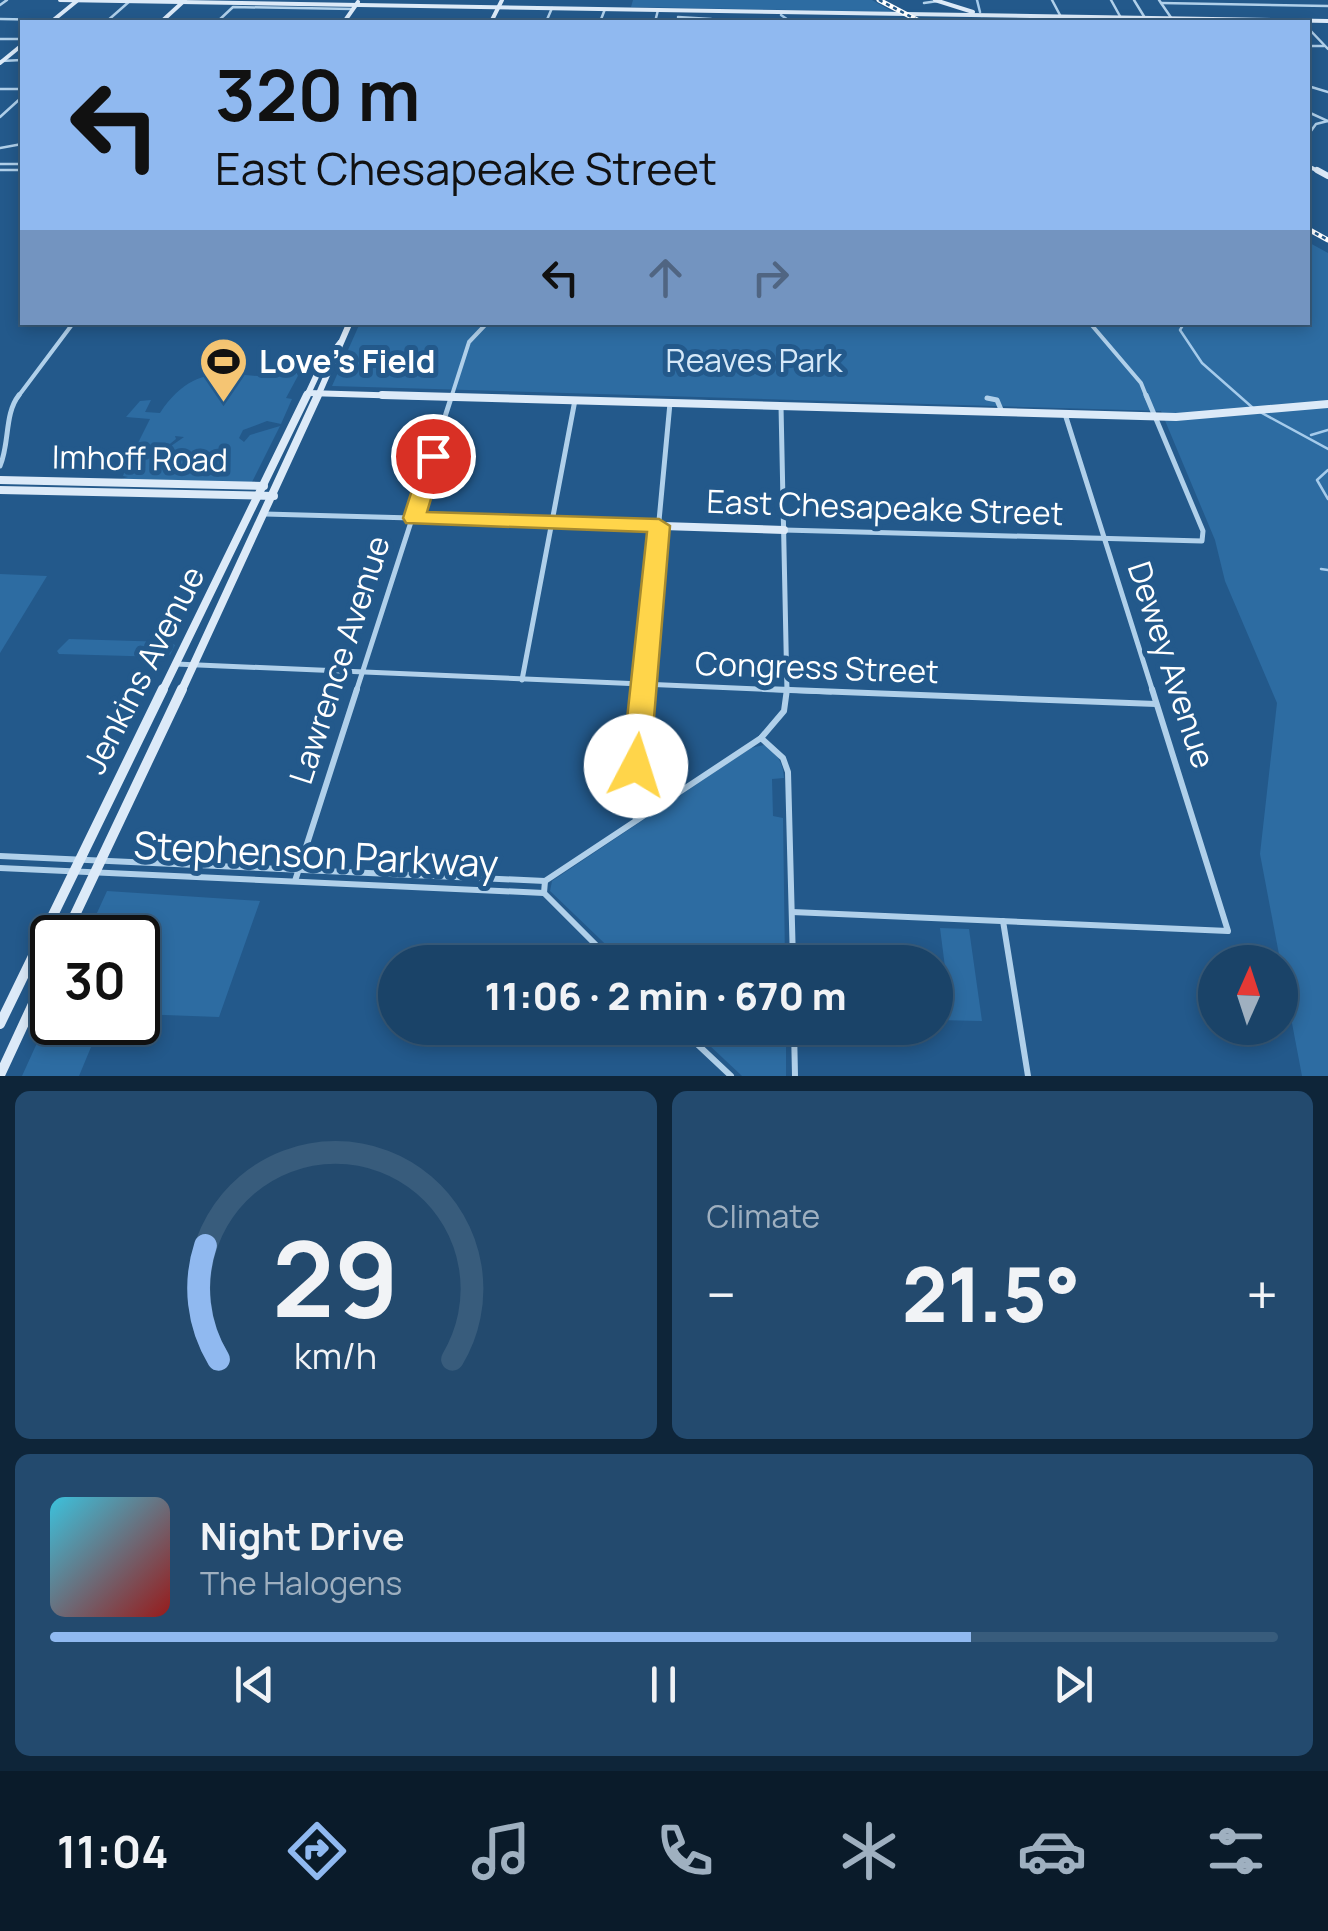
<!DOCTYPE html>
<html lang="en">
<head>
<meta charset="utf-8">
<style>
	body { margin:0; font-family:Manrope,sans-serif; background:#234a6e; color:#f1f3f6; height:100vh; display:flex; flex-direction:column; font-size:38px; white-space:nowrap }
	* { box-sizing:border-box; margin:0 }
	p { font-size:32px; color:#9fb0c0 }
	.icon { flex:none; width:55px; height:55px; fill:none; stroke:currentColor; stroke-width:2; stroke-linecap:round; stroke-linejoin:round }
	.map { position:relative; height:1076px; overflow:hidden }
	.details { display:flex; flex-direction:column; gap:15px; padding:15px; background:#0e2539; flex:1 }
	.details>* { flex:none }
	.hud { position:absolute; left:20px; top:20px; width:1290px; height:305px; border-radius:0px; box-shadow:0 5px 15px #0003,0 0 0 2px #385c7c; background:#90b9f0; color:#111; overflow:hidden }
	.needle { width:65px; rotate:3deg }
	.buttons { position:absolute; left:1198px; top:945px; display:grid; gap:20px }
	.buttons a { display:grid; place-items:center; width:100px; height:100px; border-radius:50%; background:#1a4368; box-shadow:0 5px 15px #0003,0 0 0 2px #385c7c; font-size:50px }
	.speed { position:absolute; left:30px; top:915px; display:flex; gap:20px; font-size:50px; font-weight:700; text-align:center }
	.speed>* { display:grid; place-content:center; width:130px; height:130px; border-radius:50%; background:#1a4368; box-shadow:0 5px 15px #0003,0 0 0 2px #385c7c; line-height:1 }
	.speed .limit { border:5px solid #111; border-radius:15px; background:#fff; color:#111 }
	.pin { position:absolute; display:grid; place-items:center; width:85px; height:85px; color:#fff; margin:-42px; border:5px solid #fff; border-radius:50%; box-shadow:0 2px 10px #0007 }
	.me { position:absolute; width:110px; margin:-55px; rotate:5deg; stroke-linejoin:round; filter:drop-shadow(0 0 8px #0008) }
	.turn { display:flex; align-items:center; gap:35px; height:210px; padding:0 30px; font-size:45px }
	.turn .icon { width:130px; height:130px; stroke-width:2.5 }
	.turn b { display:block; font-size:70px; line-height:85px }
	.lanes { display:flex; align-items:center; height:95px; padding:0 30px; background:#0003; justify-content:center; gap:50px; direction:ltr }
	.lanes .off { opacity:.35 }
	.big { font-size:75px; font-weight:800; line-height:1.1 }
	.details .card { flex:1; display:flex; flex-direction:column; justify-content:center; gap:15px; min-width:0; padding:0 35px; border-radius:15px; background:#234a6e }
	.details .dial { align-items:center; gap:0 }
	.dial svg { height:260px; overflow:visible; fill:none; stroke:#385c7c; stroke-width:7; stroke-linecap:round; text-anchor:middle }
	.dial text { fill:#f1f3f6; stroke:none }
	.song { display:flex; align-items:center; gap:30px }
	.cover { width:120px; height:120px; border-radius:15px; background:linear-gradient(135deg,hsl(190 70% 55%),hsl(0 70% 35%)) }
	.played { height:10px; border-radius:5px; background:linear-gradient(90deg,#90b9f0 75%,#385c7c 75%) }
	.keys { display:flex; justify-content:space-around; direction:ltr }
	.heat { display:flex; justify-content:space-between; align-items:center; font-size:55px; direction:ltr }
	.details .tiles { flex:1; display:grid; gap:15px; grid-template-columns:1fr 1fr }
	.card:last-child { grid-column:span 2 }
	.trip { position:absolute; left:378px; top:945px; width:575px; height:100px; border-radius:50px; background:#1a4368; box-shadow:0 5px 15px #0003,0 0 0 2px #385c7c; font-weight:800; line-height:100px; text-align:center }
	.dock { display:flex; height:160px; justify-content:space-around; align-items:center; background:#0a1b2a; color:#9fb0c0 }
	.dock .icon { width:70px; height:70px }
	.dock .selected { color:#90b9f0 }
	.dock b { font-size:45px; color:#f1f3f6 }
	.map>svg:first-child { display:block }
</style>
</head>
<body>
<div class="map">
<svg width="1328" height="1076" viewBox="0 0 1328 1076">
	<rect width="100%" height="100%" fill="#23598b"/>
	<g fill="#2d6ca2">
		<path d="M 633,0 L 872,0 L 893,12 L 631,7 Z"/>
		<path d="M 1308,242 L 1328,253 L 1328,1076 L 1302,1076 L 1260,854 L 1277,703 L 1225,581 L 1215,540 L 1161,411 L 332,386 L 360,323 L 1308,322 Z"/>
		<path d="M 300,372 L 286,398 L 292,399 L 281,424 L 267,421 L 243,430 L 239,438 L 244,442 L 250,435 L 280,426 L 251,484 L 121,479 L 128,477 L 123,476 L 128,462 L 161,453 L 184,437 L 175,436 L 176,439 L 161,451 L 134,460 L 136,447 L 150,419 L 126,417 L 140,401 L 151,400 L 145,412 L 160,413 C 204,347 247,389 300,372 Z"/>
		<path d="M 0,574 L 47,576 L 0,653 Z"/>
		<path d="M 69,639 L 169,642 L 175,645 L 170,655 L 164,657 L 59,654 L 57,651 Z"/>
		<path d="M 764,745 C 777,752 783,763 784,778 L 772,779 L 773,816 L 783,818 L 785,962 L 624,962 L 550,891 L 552,881 L 751,748 Z"/>
		<path d="M 107,891 L 260,901 L 219,1017 L 138,1014 L 138,938 L 86,937 Z"/>
		<path d="M 940,928 L 969,929 L 982,1021 L 938,1020 L 935,976 L 946,975 Z"/>
		<path d="M 52,1010 L 52,1022 L 101,1023 L 79,1076 L 22,1076 Z"/>
		<path d="M 691,1028 L 786,1028 L 786,1076 L 742,1076 Z"/>
	</g>
	<g fill="none" stroke-linecap="round" stroke-linejoin="round">
		<g stroke="#a5cbeb" stroke-width="2.5">
			<path d="M 977,0 L 980,12"/>
			<path d="M 781,15 L 791,22"/>
			<path d="M 982,19 L 987,22"/>
			<path d="M 1177,322 L 1183,325 L 1180,330 L 1202,363 L 1253,408"/>
			<path d="M 1260,412 L 1328,449"/>
			<path d="M 1311,435 L 1328,430"/>
			<path d="M 1328,470 L 1317,480 L 1328,499"/>
			<path d="M 1321,569 L 1328,570"/>
		</g>
		<g stroke="#b0d0ea" stroke-width="2.5">
			<path d="M 1052,0 L 1061,17"/>
			<path d="M 1111,0 L 1121,18"/>
			<path d="M 1134,0 L 1145,18"/>
			<path d="M 1159,0 L 1172,19"/>
			<path d="M 924,3 L 938,1"/>
			<path d="M 1161,3 L 1328,6"/>
			<path d="M 0,5 L 7,0"/>
			<path d="M 678,17 L 711,19"/>
			<path d="M 0,19 L 54,20"/>
			<path d="M 106,22 L 131,0"/>
			<path d="M 217,22 L 233,7 L 353,9"/>
			<path d="M 546,22 L 552,8"/>
			<path d="M 600,22 L 605,9"/>
			<path d="M 655,22 L 658,10"/>
			<path d="M 1308,28 L 1328,49"/>
			<path d="M 0,39 L 22,39"/>
			<path d="M 1308,46 L 1324,46"/>
			<path d="M 1,61 L 22,60"/>
			<path d="M 1308,86 L 1328,92"/>
			<path d="M 0,89 L 22,89"/>
			<path d="M 1308,112 L 1328,121"/>
			<path d="M 0,117 L 22,97"/>
			<path d="M 1308,135 L 1316,124 L 1328,121"/>
			<path d="M 0,148 L 22,144"/>
			<path d="M 0,164 L 22,164"/>
			<path d="M 0,170 L 22,170"/>
		</g>
		<g stroke="#b0d0ea" stroke-width="4">
			<path d="M 1089,322 L 1141,383 L 1147,398"/>
			<path d="M 17,398 L 74,322"/>
			<path d="M 451,398 L 469,342 L 488,322"/>
		</g>
		<g stroke="#b0d0ea" stroke-width="5">
			<path d="M 987,398 L 997,400 L 1002,412"/>
			<path d="M 781,406 L 787,692"/>
			<path d="M 1065,414 L 1153,692"/>
			<path d="M 0,466 C 10,443 4,414 19,395"/>
			<path d="M 265,514 L 412,518"/>
			<path d="M 784,530 L 1202,541 L 1203,531 L 1146,395"/>
			<path d="M 176,664 L 831,692"/>
			<path d="M 522,680 L 575,400"/>
			<path d="M 356,692 L 452,395"/>
			<path d="M 643,692 L 670,403"/>
		</g>
		<g stroke="#b0d0ea" stroke-width="6">
			<path d="M 764,689 L 1156,704"/>
			<path d="M 761,738 L 783,758 L 788,772 L 793,962"/>
			<path d="M 636,820 L 633,801 L 643,689"/>
			<path d="M 0,856 L 545,881"/>
			<path d="M 0,868 L 544,893"/>
			<path d="M 295,881 L 357,689"/>
			<path d="M 544,893 L 545,881 L 761,738 L 784,711 L 787,689"/>
			<path d="M 544,893 L 613,962"/>
			<path d="M 792,912 L 1228,931 L 1152,689"/>
			<path d="M 1003,921 L 1028,1076"/>
			<path d="M 680,1028 L 731,1076"/>
			<path d="M 794,1028 L 795,1076"/>
		</g>
		<g stroke="#dceaf8" stroke-width="4">
			<path d="M 60,0 L 1328,21"/>
			<path d="M 935,0 L 973,12"/>
			<path d="M 51,22 L 78,0"/>
			<path d="M 161,22 L 185,0"/>
			<path d="M 344,22 L 358,2"/>
			<path d="M 491,22 L 502,0"/>
			<path d="M 0,63 L 22,45"/>
			<path d="M 1308,166 L 1322,173"/>
		</g>
		<g stroke="#dceaf8" stroke-width="6">
			<path d="M 1317,170 L 1328,176"/>
			<path d="M 308,393 L 472,398"/>
			<path d="M 306,398 L 319,370 L 340,343"/>
			<path d="M 317,398 L 350,322"/>
		</g>
		<g stroke="#dceaf8" stroke-width="8">
			<path d="M 382,395 L 1176,417 L 1328,404"/>
			<path d="M 0,480 L 264,486"/>
			<path d="M 0,490 L 274,496"/>
			<path d="M 414,518 L 784,530"/>
			<path d="M 162,692 L 307,395"/>
			<path d="M 181,692 L 318,395"/>
		</g>
		<g stroke="#dceaf8" stroke-width="10">
			<path d="M 64,938 L 182,689"/>
			<path d="M 0,1024 L 163,689"/>
			<path d="M 0,1075 L 52,963"/>
		</g>
		<defs>
			<g id="rail">
				<path d="M 879,0 L 921,22"/>
				<path d="M 1308,229 L 1328,240"/>
			</g>
		</defs>
		<use href="#rail" stroke="#fff" stroke-width="5"/>
		<use href="#rail" stroke="#23598b" stroke-width="2.5" stroke-dasharray="4" stroke-linecap="butt"/>
	</g>
	<path fill="#ffd54a" stroke="#a68a30" stroke-width="2.5" d="M 433,450 L 444,456 L 427,512 L 659,519 L 670,526 L 650,766 L 646,773 L 626,773 L 622,766 L 647,532 L 406,523 L 403,518 L 423,456 Z"/>
	<defs>
		<symbol id="stadium-pin" viewBox="-11 -11 22 30"><path d="M0 17L-7.5 6A9.5 9.5 0 1 1 7.5 6Z" fill="#f5c573" stroke="#23598b"/><path d="M0-5a6.5 5 0 1 0 0 10a6.5 5 0 1 0 0-10ZM-3.5-1.8h7v3.6h-7Z" fill="#111"/></symbol>
	</defs>
	<g fill-rule="evenodd">
		<use href="#stadium-pin" x="196" y="334" width="55" height="75"/>
	</g>
	<g text-anchor="middle" stroke-width="10" stroke-linejoin="round" paint-order="stroke">
		<g font-size="32" fill="#d5e8f8" stroke="#23598b">
			<text x="754" y="372">Reaves Park</text>
		</g>
		<g font-size="32" font-weight="bold" fill="#fff" stroke="#23598b" text-anchor="start">
			<text x="259" y="373">Love's Field</text>
		</g>
		<g font-size="32" fill="#fff" stroke="#23598b">
			<text transform="translate(140 459) rotate(1)" y="11">Imhoff Road</text>
			<text transform="translate(885 508) rotate(2)" y="11">East Chesapeake Street</text>
			<text transform="translate(340 660) rotate(-72)" y="11">Lawrence Avenue</text>
			<text transform="translate(1171 665) rotate(72)" y="11">Dewey Avenue</text>
			<text transform="translate(817 668) rotate(2)" y="11">Congress Street</text>
			<text transform="translate(144 670) rotate(-63)" y="11">Jenkins Avenue</text>
		</g>
		<g font-size="38" fill="#fff" stroke="#23598b">
			<text transform="translate(316 855) rotate(3)" y="13">Stephenson Parkway</text>
		</g>
	</g>
</svg>
<div class="buttons">
<a><svg class="needle" viewBox="-14 -14 28 28"><path d="M0-13l5 13h-10z" fill="#e53935"/><path d="M0 13l5-13h-10z" fill="#9fb0c0"/></svg></a>
</div>
<div class="speed"><div class="limit">30</div></div>
<div class="pin" style="left:433px;top:456px;background:#d93025"><svg class="icon" aria-label="arrive" viewBox="0 0 24 24"><path d="M6 21V4h12l-3 4 3 4H6"/></svg></div>
<svg class="me" style="left:636px;top:766px" viewBox="-20 -20 40 40"><circle r="19" fill="#fff"/><path d="M0-13L10 11 0 6-10 11z" fill="#ffd54a"/></svg>
<div class="trip">11:06 · 2 min · 670 m</div>
<div class="hud">
<div class="turn"><svg class="icon" aria-label="left" viewBox="0 0 24 24"><path d="M17 20v-9H6M10 6l-5 5 5 5"/></svg><div><b>320 m</b>East Chesapeake Street</div></div>
<div class="lanes"><svg class="icon" aria-label="left" viewBox="0 0 24 24"><path d="M17 20v-9H6M10 6l-5 5 5 5"/></svg><svg class="icon off" aria-label="ahead" viewBox="0 0 24 24"><path d="M12 20V5M6 11l6-6 6 6"/></svg><svg class="icon off" aria-label="right" viewBox="0 0 24 24"><path d="M7 20v-9h11M14 6l5 5-5 5"/></svg></div>
</div>
</div>
<section class="details">
<div class="tiles">
<div class="card dial"><svg viewBox="0 0 100 80">
<path d="M14 69A42 42 0 1 1 86 69"/>
<path d="M14 69A42 42 0 0 1 10 34" stroke="#90b9f0"/>
<text x="50" y="56" font-size="32" font-weight="700">29</text>
<text x="50" y="72" font-size="11">km/h</text>
</svg></div>
<div class="card"><p>Climate</p>
<div class="heat"><a>−</a><b class="big">21.5°</b><a>+</a></div>
</div>
<div class="card">
<div class="song"><i class="cover"></i><div><b>Night Drive</b><p>The Halogens</p></div></div>
<div class="played"></div>
<div class="keys"><svg class="icon" aria-label="previous" viewBox="0 0 24 24"><path d="M18 5L8 12l10 7zM5 5v14"/></svg><svg class="icon" aria-label="pause" viewBox="0 0 24 24"><path d="M8 5v14M16 5v14"/></svg><svg class="icon" aria-label="next" viewBox="0 0 24 24"><path d="M6 5l10 7-10 7zM19 5v14"/></svg></div>
</div>
</div>
</section>
<nav class="dock">
<b>11:04</b>
<svg class="icon selected" aria-label="directions" viewBox="0 0 24 24"><path d="M12 3l9 9-9 9-9-9zM9 14v-3h6M13 9l2 2-2 2"/></svg>
<svg class="icon" aria-label="music" viewBox="0 0 24 24"><path d="M9 18V5l10-2v13"/><circle cx="6" cy="18" r="3"/><circle cx="16" cy="16" r="3"/></svg>
<svg class="icon" aria-label="phone" viewBox="0 0 24 24"><path d="M5 4h4l2 5-3 2q2 4 5 5l2-3 5 2v4C11 20 4 13 5 4z"/></svg>
<svg class="icon" aria-label="climate" viewBox="0 0 24 24"><path d="M12 3v18M4 7l16 10M4 17L20 7"/></svg>
<svg class="icon" aria-label="car" viewBox="0 0 24 24"><path d="M5 17H2v-5l4-1 3-4h7l3 4 3 1v5h-3M9 17h6M6 11h13"/><circle cx="7" cy="17" r="2"/><circle cx="17" cy="17" r="2"/></svg>
<svg class="icon" aria-label="filters" viewBox="0 0 24 24"><path d="M4 7h16M4 17h16"/><circle cx="9" cy="7" r="2"/><circle cx="15" cy="17" r="2"/></svg>
</nav>
</body>
</html>
